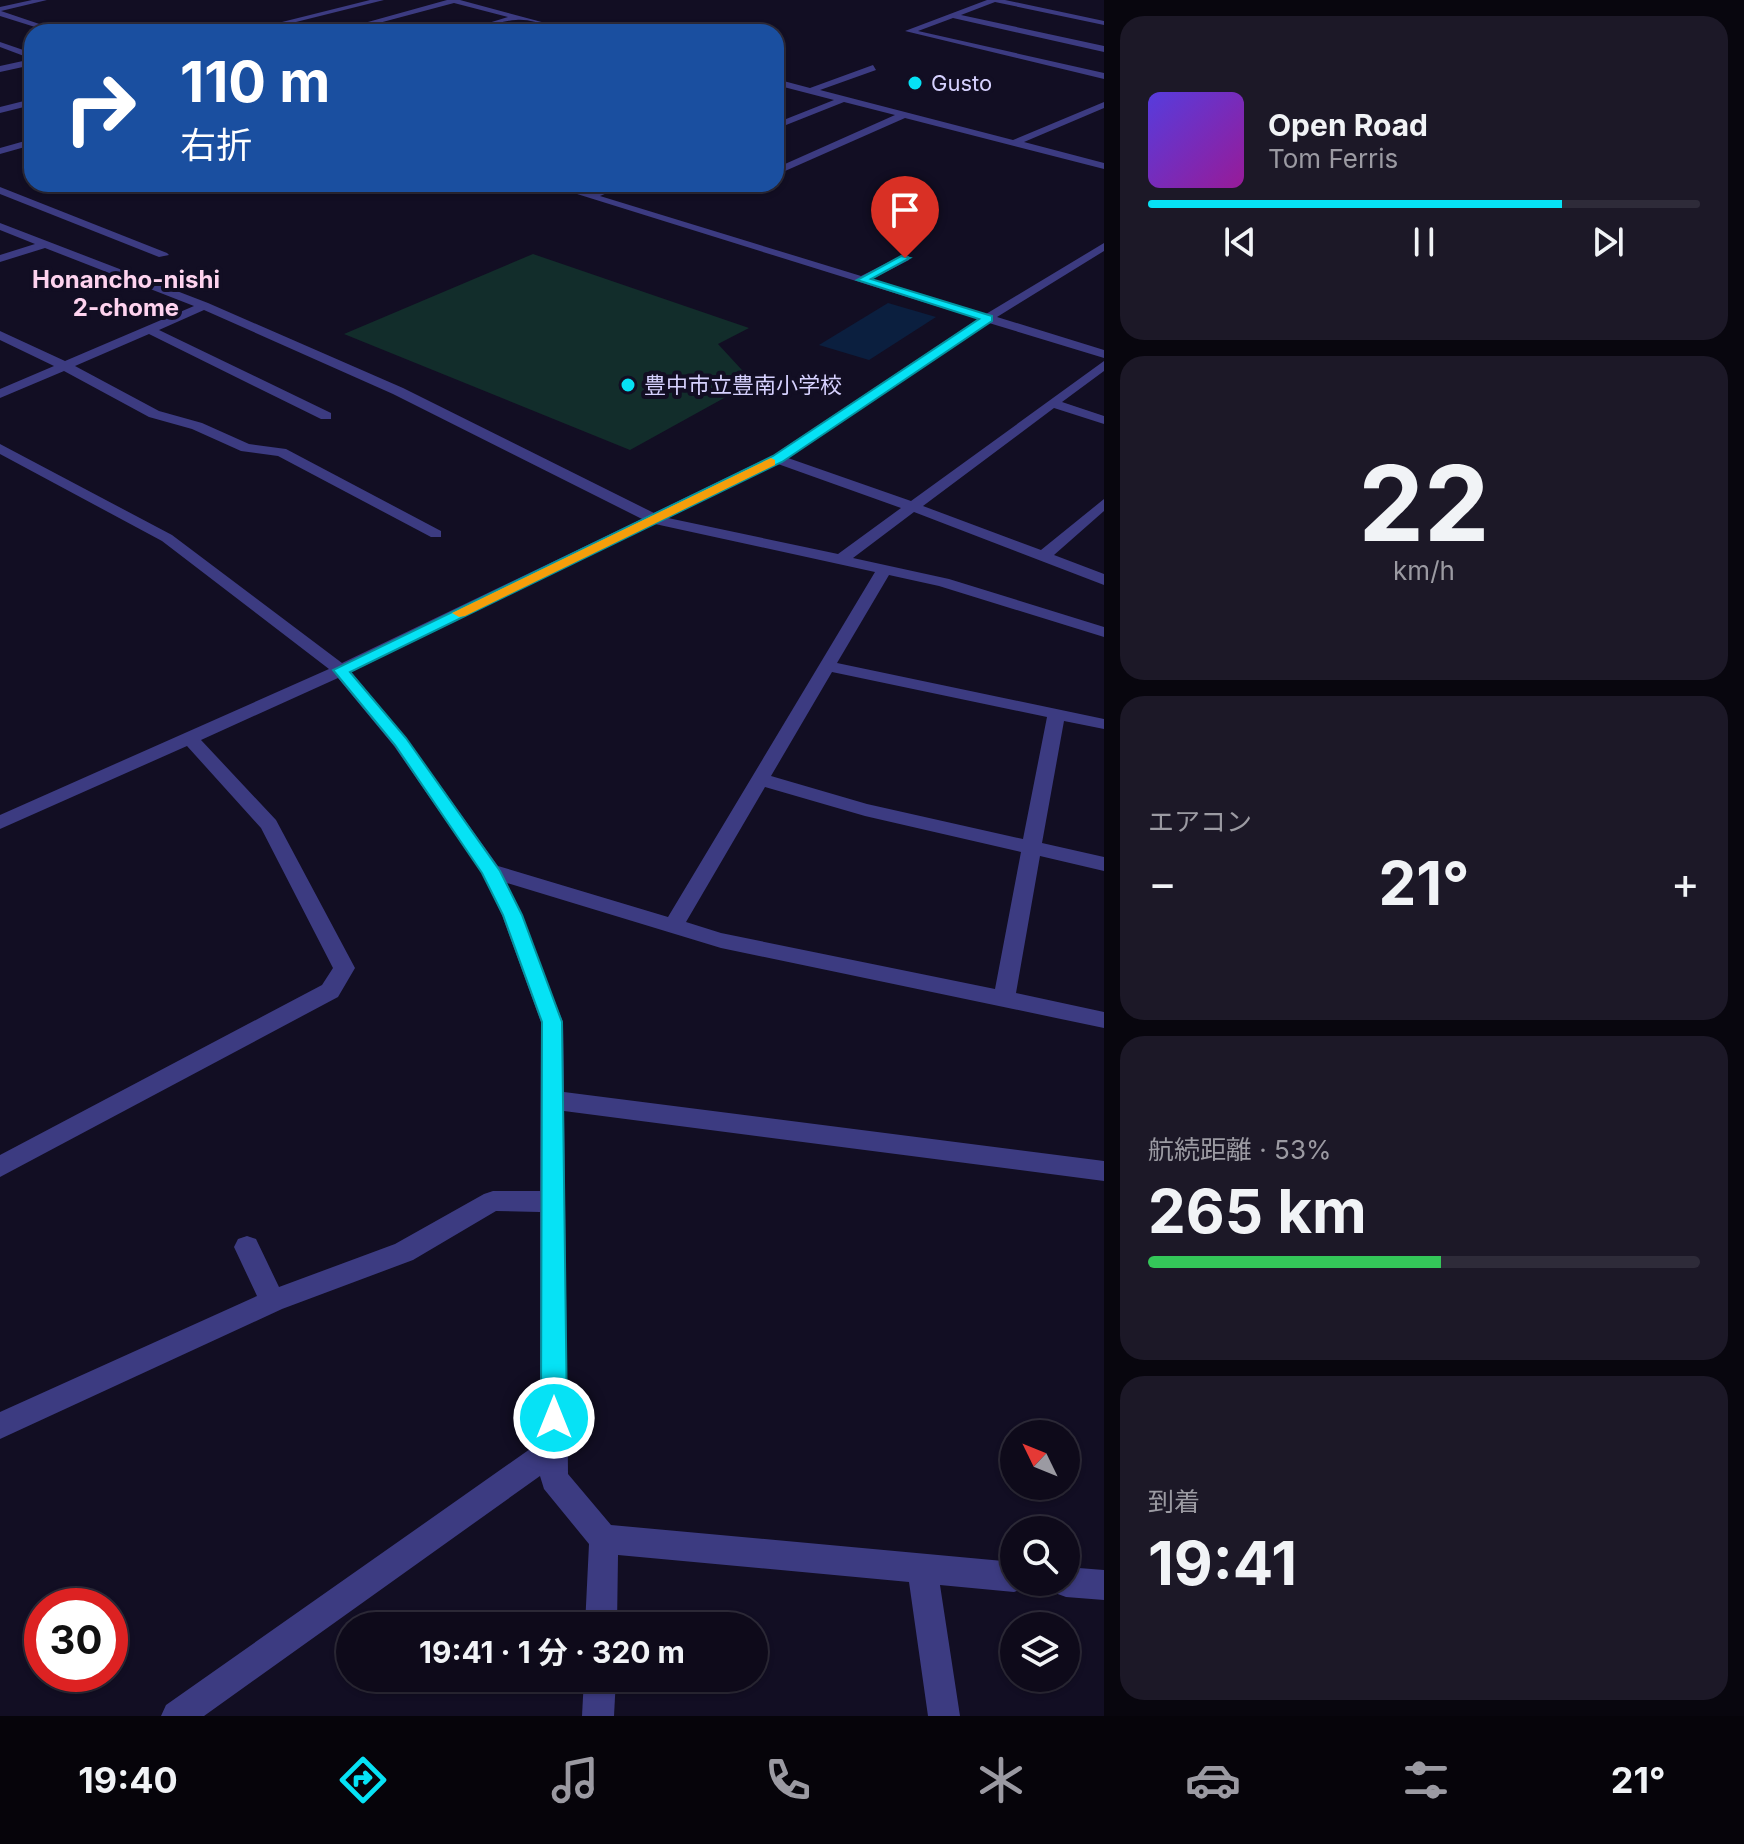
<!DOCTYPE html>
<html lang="ja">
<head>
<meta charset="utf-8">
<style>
	body { margin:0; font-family:Inter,"Noto Sans JP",sans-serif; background:#1c1827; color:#f1f3f6; height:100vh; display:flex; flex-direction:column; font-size:30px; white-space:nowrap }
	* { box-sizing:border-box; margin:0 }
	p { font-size:26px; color:#9b9aa2 }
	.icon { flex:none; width:44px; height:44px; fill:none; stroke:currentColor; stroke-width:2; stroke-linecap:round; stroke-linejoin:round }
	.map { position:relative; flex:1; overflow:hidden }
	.panel { display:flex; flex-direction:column; gap:16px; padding:16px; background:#08060e; width:640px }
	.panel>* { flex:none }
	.hud { position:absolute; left:24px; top:24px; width:760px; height:168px; border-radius:24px; box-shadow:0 2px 6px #0004,0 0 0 2px #2e2b39; background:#1a4fa0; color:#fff; overflow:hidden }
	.needle { width:52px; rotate:313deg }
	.buttons { position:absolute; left:1000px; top:1420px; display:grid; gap:16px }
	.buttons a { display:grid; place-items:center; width:80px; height:80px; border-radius:50%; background:#0e0a1a; box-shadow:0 2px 6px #0004,0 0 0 2px #2e2b39; font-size:40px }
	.speed { position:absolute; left:24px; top:1588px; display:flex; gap:16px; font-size:40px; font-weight:700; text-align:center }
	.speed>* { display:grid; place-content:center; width:104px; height:104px; border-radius:50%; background:#0e0a1a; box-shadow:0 2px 6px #0004,0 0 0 2px #2e2b39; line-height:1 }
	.speed .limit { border:12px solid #d22; background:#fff; color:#111 }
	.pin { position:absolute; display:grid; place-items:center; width:68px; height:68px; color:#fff; margin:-82px -34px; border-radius:50% 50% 50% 0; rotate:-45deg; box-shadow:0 0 8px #0007 }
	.pin .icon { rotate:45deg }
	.me { position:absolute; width:88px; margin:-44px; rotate:0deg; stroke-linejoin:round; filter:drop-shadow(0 0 6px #0008) }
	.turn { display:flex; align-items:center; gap:28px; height:168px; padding:0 24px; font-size:36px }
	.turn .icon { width:104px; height:104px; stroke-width:2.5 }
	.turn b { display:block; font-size:56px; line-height:68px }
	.big { font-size:60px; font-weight:700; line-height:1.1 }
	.panel .card { flex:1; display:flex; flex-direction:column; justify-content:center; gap:12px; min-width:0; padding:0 28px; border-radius:24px; background:#1c1827 }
	.panel .dial { align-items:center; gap:0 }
	.dial b { font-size:104px; line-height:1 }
	.song { display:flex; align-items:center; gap:24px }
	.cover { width:96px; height:96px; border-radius:12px; background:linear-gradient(135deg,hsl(250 70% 55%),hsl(300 70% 35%)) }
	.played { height:8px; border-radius:4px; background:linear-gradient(90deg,#06e2f5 75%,#2e2b39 75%) }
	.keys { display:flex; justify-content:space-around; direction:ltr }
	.heat { display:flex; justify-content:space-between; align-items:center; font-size:44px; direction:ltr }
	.charge { height:12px; border-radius:6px; background:linear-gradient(90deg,#34c759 53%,#2e2b39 0) }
	.trip { position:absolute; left:336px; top:1612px; width:432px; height:80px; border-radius:40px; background:#0e0a1a; box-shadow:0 2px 6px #0004,0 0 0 2px #2e2b39; font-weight:700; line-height:80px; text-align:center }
	.dock { display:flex; height:128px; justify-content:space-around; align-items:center; background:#06040a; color:#9b9aa2 }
	.dock .icon { width:56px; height:56px }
	.dock .on { color:#06e2f5 }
	.dock b { font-size:36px; color:#f1f3f6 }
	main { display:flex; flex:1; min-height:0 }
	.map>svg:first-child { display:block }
</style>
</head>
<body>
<main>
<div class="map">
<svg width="1104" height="1716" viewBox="0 0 1104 1716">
	<rect width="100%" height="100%" fill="#120e23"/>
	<path fill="#122d2b" d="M 533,254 L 749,328 L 718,344 L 753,382 L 630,450 L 344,334 Z"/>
	<path fill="#0b1f3f" d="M 888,303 L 936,317 L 869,360 L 819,345 Z"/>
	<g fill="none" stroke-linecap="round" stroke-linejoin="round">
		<g fill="#3c3b81" fill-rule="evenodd">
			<path d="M 32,0 L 47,0 L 1,11 L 63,32 L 51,32 L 0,16 L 0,7 Z"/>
			<path d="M 370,0 L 384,0 L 256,32 L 242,32 Z"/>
			<path d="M 447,0 L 460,0 L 579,32 C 558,32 536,18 516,20 C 496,21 479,32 459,32 L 508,17 L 454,3 L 345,32 L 332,32 Z"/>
			<path d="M 987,0 L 1005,0 L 1104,21 L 1104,25 L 995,2 L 961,15 L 1104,46 L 1104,52 L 953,18 L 918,31 L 1104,73 L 1104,79 L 905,31 Z"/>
			<path d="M 0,42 L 32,53 L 32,59 L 0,47 Z"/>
			<path d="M 32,59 L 32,65 L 0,72 L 0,66 Z"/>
			<path d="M 873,65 L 876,70 L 820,90 L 1013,140 L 1104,102 L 1104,108 L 1024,142 L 1104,163 L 1104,169 L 905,118 L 776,175 L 776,168 L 895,115 L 844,102 L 776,129 L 776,123 L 834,100 L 776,85 L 776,79 L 810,88 Z"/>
			<path d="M 32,99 L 32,105 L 0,113 L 0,107 Z"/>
			<path d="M 32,139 L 32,145 L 0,154 L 0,148 Z"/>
			<path d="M 545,184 C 560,184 577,193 590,192 C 603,192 614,184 628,184 L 600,196 L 861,276 L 901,256 L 909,256 L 909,260 L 872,279 L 986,314 L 1104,243 L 1104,251 L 997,317 L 1104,350 L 1104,358 L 989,323 L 788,458 L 911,501 L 1104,361 L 1104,371 L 1062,402 L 1104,416 L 1104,424 L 1054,408 L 923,506 L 1041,550 L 1104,499 L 1104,511 L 1054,555 L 1104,574 L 1104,585 L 914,512 L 853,558 L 949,579 L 1104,627 L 1104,637 L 939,586 L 889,575 L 837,663 L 1104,719 L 1104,729 L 1064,721 L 1042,843 L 1104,857 L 1104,871 L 1040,856 L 1016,993 L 1104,1012 L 1104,1028 L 721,948 L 507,883 L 563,1022 L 564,1092 L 1104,1161 L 1104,1181 L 564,1111 L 568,1474 L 611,1525 L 1014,1562 L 1014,1582 L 1027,1582 L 1025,1588 L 1014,1592 L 940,1585 L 960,1716 L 928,1716 L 909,1582 L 618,1555 L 617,1626 L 585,1626 L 589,1544 L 544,1489 L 540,1476 L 204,1716 L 161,1716 L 166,1705 L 540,1442 L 540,1212 L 496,1211 L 413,1260 L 282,1309 L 0,1439 L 0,1412 L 257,1296 L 234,1247 L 238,1239 L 247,1236 L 256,1239 L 279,1287 L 395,1244 L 484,1194 L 493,1191 L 540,1191 L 541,1022 L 502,915 L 482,873 L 394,746 L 338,678 L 201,740 L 276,820 L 355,968 L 338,997 L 0,1177 L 0,1155 L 322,985 L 333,968 L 261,828 L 187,746 L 0,829 L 0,815 L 329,669 L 162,541 L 0,454 L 0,444 L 172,535 L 342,663 L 642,519 L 393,394 L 204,310 L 159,330 L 331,413 L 331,419 L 321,419 L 149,334 L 75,366 L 159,411 L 202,423 L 249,444 L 286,449 L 441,531 L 441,537 L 431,537 L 278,456 L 241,451 L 192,429 L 149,417 L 64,371 L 0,398 L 0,389 L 54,366 L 0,340 L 0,331 L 65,361 L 194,306 L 45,248 L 0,262 L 0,255 L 35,244 L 0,230 L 0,223 L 208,303 L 403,388 L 654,513 L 772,456 L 978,319 ZM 778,464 L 901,508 L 838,554 L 668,518 ZM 655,524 L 875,572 L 668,917 L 498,866 L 406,738 L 351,672 ZM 832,672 L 1047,717 L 1023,839 L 867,804 L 771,776 ZM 765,787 L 865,816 L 1021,852 L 995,989 L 721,933 L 686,922 Z"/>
			<path d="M 740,184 L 754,184 L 741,190 L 736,187 Z"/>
			<path d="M 0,187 L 167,253 L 169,255 L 159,257 L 0,194 Z"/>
			<path d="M 1066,1567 L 1104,1570 L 1104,1600 L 1066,1597 L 1055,1593 L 1051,1582 L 1066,1582 Z"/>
			<path d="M 584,1678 L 616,1678 L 614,1716 L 582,1716 Z"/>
		</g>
	</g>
	<path fill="#06e2f5" stroke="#04939f" stroke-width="2" d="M 901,256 L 910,258 L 871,279 L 992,316 L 992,321 L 782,462 L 350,672 L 406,738 L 500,871 L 522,915 L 562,1022 L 567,1418 L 563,1427 L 554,1430 L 545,1427 L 541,1418 L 542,1022 L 503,915 L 482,873 L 395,745 L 333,670 L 773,456 L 979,319 L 857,280 Z"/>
	<path fill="#f59e0b" d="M 771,458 L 775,460 L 775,465 L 465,616 L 459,617 L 452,613 Z"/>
	<g fill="#06e2f5" stroke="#120e23" stroke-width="3">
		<circle cx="915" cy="83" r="8"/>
		<circle cx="628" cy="385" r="8"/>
	</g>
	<g text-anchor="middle" stroke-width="8" stroke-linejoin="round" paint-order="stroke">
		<g font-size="22" fill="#d6d1fe" stroke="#120e23" text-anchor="start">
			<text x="931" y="91">Gusto</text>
			<text x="644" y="393">豊中市立豊南小学校</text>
		</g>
		<g font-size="24" font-weight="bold" fill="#fed3ef" stroke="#120e23">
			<text x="126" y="288">Honancho-nishi<tspan x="126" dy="28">2-chome</tspan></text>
		</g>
	</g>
</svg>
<div class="buttons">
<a><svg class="needle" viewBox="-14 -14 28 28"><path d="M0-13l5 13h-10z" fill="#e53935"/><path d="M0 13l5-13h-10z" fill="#9b9aa2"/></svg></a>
<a><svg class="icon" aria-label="search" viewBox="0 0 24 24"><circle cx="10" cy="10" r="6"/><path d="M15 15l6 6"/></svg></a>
<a><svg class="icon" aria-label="layers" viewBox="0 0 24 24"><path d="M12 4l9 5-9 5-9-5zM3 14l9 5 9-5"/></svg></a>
</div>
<div class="speed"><div class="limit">30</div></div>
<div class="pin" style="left:905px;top:258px;background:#d93025"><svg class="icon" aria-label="arrive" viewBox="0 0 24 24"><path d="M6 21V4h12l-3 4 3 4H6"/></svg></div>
<svg class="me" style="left:554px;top:1418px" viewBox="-20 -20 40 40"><circle r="17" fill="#06e2f5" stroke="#fff" stroke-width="3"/><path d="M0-11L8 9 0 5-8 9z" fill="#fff"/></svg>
<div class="trip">19:41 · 1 分 · 320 m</div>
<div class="hud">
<div class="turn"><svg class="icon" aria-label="right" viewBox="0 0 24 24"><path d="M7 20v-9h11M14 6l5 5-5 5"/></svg><div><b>110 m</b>右折</div></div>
</div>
</div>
<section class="panel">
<div class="card">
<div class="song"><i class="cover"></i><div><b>Open Road</b><p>Tom Ferris</p></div></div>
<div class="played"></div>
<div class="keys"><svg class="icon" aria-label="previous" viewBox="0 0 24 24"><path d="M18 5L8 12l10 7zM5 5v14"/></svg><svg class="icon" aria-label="pause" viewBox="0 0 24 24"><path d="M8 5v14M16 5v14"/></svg><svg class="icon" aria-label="next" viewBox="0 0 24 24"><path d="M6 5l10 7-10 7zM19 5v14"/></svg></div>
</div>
<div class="card dial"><b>22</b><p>km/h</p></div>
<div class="card"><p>エアコン</p>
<div class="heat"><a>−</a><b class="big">21°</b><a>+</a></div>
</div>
<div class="card"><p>航続距離 · 53%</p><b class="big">265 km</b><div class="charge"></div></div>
<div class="card"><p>到着</p><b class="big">19:41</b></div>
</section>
</main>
<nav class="dock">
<b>19:40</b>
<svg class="icon on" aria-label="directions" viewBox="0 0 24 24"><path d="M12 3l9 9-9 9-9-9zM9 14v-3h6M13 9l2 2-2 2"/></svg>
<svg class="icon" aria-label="music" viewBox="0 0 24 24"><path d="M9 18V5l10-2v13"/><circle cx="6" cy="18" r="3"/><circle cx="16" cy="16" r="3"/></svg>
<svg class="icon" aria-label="phone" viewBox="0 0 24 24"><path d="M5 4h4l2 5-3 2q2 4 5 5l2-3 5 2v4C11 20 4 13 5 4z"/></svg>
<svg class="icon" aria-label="climate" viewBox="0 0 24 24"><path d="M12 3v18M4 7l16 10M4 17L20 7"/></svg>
<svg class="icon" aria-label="car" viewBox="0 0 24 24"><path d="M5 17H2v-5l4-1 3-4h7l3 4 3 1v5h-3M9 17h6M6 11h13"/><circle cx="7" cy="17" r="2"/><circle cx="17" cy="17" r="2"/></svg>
<svg class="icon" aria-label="filters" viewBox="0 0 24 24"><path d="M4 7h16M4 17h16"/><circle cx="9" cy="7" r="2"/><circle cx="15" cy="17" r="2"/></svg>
<b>21°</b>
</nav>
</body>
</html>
